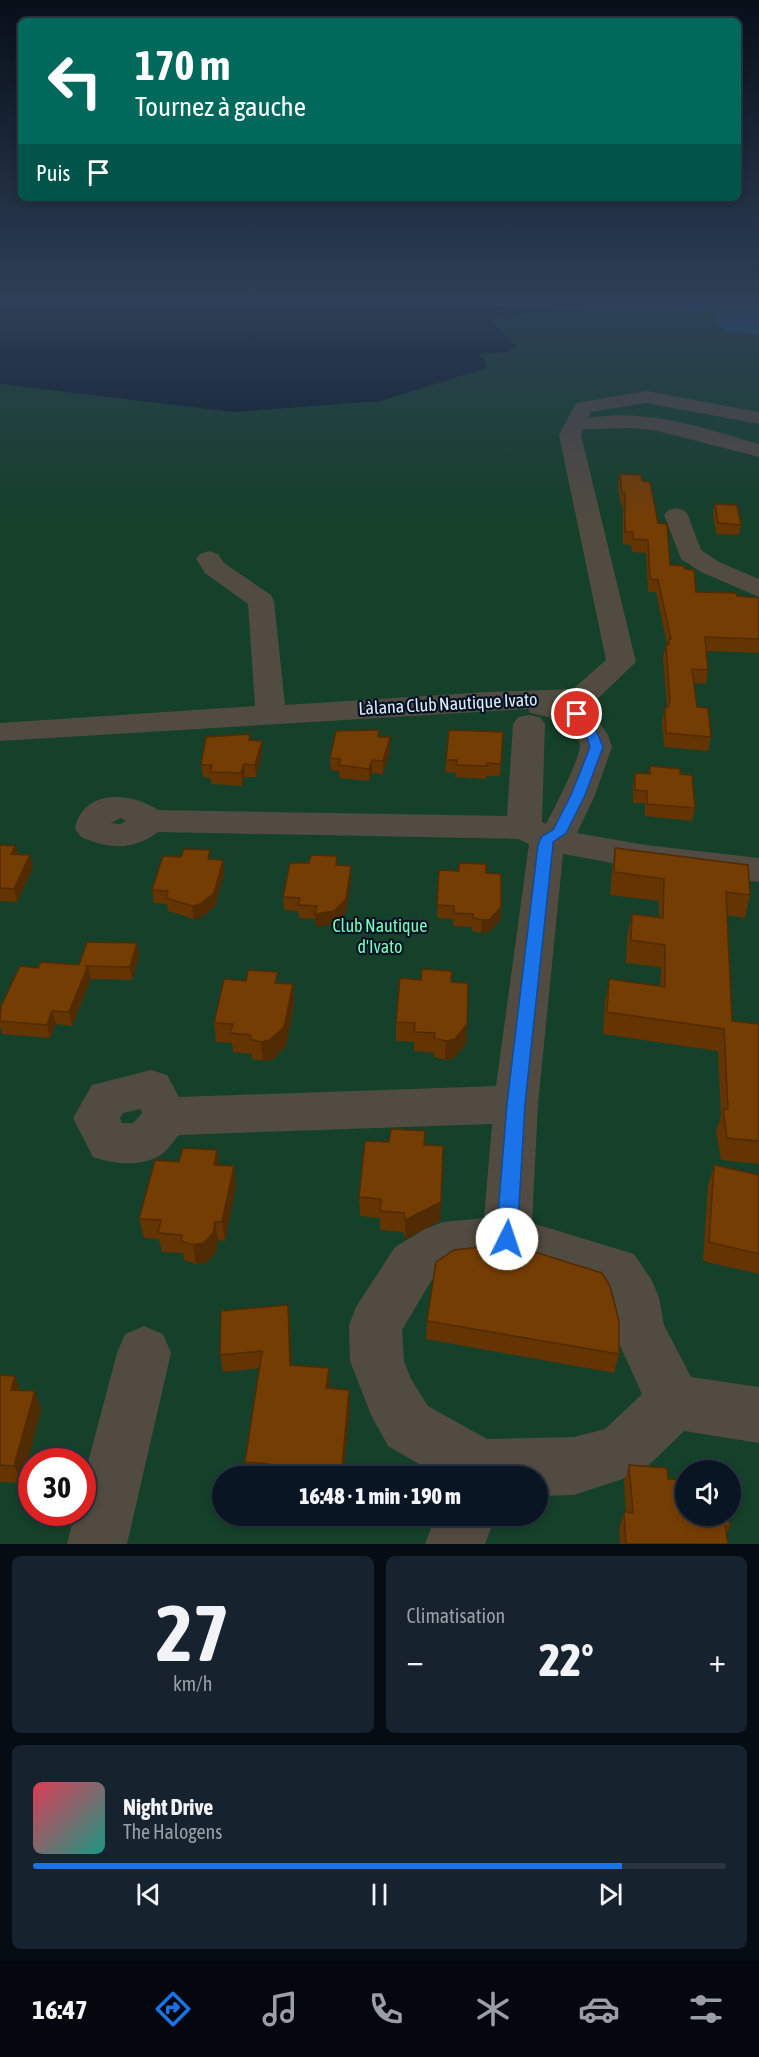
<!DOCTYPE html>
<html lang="fr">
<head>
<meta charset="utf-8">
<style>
	body { margin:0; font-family:"Asap Condensed",sans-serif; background:#17222f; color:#f1f3f6; height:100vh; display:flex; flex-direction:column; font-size:22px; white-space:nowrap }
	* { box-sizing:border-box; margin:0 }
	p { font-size:20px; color:#999fa5 }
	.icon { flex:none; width:33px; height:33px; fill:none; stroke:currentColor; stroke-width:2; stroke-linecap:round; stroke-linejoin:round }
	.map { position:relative; height:1544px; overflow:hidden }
	.drawer { display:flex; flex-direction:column; gap:12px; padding:12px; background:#050c13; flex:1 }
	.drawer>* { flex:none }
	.banner { position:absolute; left:18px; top:18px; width:723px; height:183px; border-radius:9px; box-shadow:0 3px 9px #0003,0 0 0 2px #293440; background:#00695c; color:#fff; overflow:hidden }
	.tools { position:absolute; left:675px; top:1460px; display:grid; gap:12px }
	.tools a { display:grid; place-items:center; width:66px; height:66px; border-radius:50%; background:#091522; box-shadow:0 3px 9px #0003,0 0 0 2px #293440; font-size:30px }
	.speed { position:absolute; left:18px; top:1448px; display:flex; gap:12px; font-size:30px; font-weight:700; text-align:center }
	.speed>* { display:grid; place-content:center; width:78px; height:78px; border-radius:50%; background:#091522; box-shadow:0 3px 9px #0003,0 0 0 2px #293440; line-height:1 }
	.speed .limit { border:9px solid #d22; background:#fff; color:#111 }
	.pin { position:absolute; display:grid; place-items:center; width:51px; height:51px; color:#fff; margin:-26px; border:3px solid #fff; border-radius:50%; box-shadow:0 2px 6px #0007 }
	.me { position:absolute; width:66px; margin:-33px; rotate:4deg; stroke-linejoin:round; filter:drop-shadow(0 0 4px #0008) }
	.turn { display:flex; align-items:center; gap:21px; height:126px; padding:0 18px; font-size:27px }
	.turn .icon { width:78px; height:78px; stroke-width:2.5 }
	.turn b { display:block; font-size:42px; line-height:51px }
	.then { display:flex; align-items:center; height:57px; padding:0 18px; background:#0003; gap:12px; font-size:22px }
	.big { font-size:45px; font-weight:800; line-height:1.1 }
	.drawer .tile { flex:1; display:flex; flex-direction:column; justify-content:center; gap:9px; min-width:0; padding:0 21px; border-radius:9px; background:#17222f }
	.drawer .dial { align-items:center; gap:0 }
	.dial b { font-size:78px; line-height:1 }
	.song { display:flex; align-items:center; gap:18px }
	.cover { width:72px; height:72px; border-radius:9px; background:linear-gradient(135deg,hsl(350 70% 55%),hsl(170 70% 35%)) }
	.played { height:6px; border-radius:3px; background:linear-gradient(90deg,#1a73e8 85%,#293440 85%) }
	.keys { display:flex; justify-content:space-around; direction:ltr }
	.heat { display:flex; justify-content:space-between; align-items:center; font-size:33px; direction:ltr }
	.drawer .tiles { flex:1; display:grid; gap:12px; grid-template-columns:1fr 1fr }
	.tile:last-child { grid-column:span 2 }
	.trip { position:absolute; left:212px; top:1466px; width:336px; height:60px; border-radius:30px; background:#091522; box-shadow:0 3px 9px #0003,0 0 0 2px #293440; font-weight:800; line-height:60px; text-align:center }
	.dock { display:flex; height:96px; justify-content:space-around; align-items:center; background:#04080e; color:#999fa5 }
	.dock .icon { width:42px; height:42px }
	.dock .active { color:#1a73e8 }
	.dock b { font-size:27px; color:#f1f3f6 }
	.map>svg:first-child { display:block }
</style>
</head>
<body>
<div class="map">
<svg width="759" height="1544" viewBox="0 0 759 1544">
	<rect width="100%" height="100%" fill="#0c1c2d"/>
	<path fill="#15402a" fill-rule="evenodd" d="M 550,309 L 706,312 L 716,315 L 736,334 L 759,335 L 759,1544 L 0,1544 L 0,384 L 234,412 L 380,401 L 487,368 L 485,360 L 479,354 L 508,352 L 517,347 L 491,321 L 492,319 ZM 32,1461 L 82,1461 L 82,1512 L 32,1512 ZM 686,1470 L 730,1470 L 730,1515 L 686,1515 ZM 222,1476 L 537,1476 L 537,1515 L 222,1515 Z"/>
	<path fill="#185c9c" d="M 444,303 L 759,303 L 759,335 L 728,332 L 718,326 L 716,315 L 706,312 L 550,309 Z"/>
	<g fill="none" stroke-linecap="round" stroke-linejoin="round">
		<g fill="#514b41" fill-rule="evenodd">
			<path d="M 646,391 L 759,412 L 759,424 L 646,403 L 591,412 L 588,418 C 646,408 703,428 759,444 L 759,457 L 654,430 L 632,428 L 583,429 L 581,435 L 636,662 L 592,704 L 584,706 L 588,707 L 608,735 L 612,747 L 595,795 L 577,833 L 646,845 L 759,858 L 759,882 L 646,869 L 563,854 L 538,1104 L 532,1223 L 634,1254 L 651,1279 L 659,1297 L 664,1325 L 691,1377 L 759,1387 L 759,1443 L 684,1431 L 641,1473 L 574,1495 L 537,1496 L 537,1476 L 440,1476 L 388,1446 L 371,1415 L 350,1361 L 349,1325 L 356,1307 L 395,1247 L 425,1229 L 443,1222 L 484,1218 L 492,1124 L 179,1135 C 173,1141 167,1152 159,1156 C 141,1167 112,1164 93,1157 L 73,1118 L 92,1085 L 151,1070 L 167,1075 L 179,1097 L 496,1086 L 529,844 L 518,839 L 158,832 C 133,851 108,849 81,837 L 75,829 C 82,789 130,791 158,810 L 507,816 L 513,724 L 518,717 L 529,715 L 540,717 L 545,724 L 542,822 L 546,824 C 553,811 580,758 580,746 C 579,737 571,728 566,721 L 530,713 L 528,709 L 0,741 L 0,723 L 255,706 L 248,604 L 205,573 L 196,559 L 200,554 L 209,551 L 218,554 L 224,563 L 271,595 L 274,601 L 285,705 L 487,692 L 573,689 L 606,660 L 559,435 L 576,403 ZM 121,818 L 126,821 L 120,824 L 111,823 ZM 140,1109 L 142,1113 L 133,1123 L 122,1123 L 120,1118 L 123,1113 ZM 507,1261 L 599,1290 L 608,1304 L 613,1330 L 642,1394 L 605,1429 L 574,1437 L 487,1439 L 428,1406 L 411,1379 L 404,1361 L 402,1330 L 431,1281 L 452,1267 Z"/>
			<path d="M 676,508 L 684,510 L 688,515 L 701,550 L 719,562 L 759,579 L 759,597 L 701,572 L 681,559 L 664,515 L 668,510 Z"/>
			<path d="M 144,1326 L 163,1334 L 171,1353 L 127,1544 L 67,1544 L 75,1512 L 82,1512 L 82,1485 L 117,1353 L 125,1334 Z"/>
			<path d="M 436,1515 L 496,1515 L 485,1544 L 425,1544 Z"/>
		</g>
	</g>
	<g fill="#643403">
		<path d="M 620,474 L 642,481 L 658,523 L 670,565 L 685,569 L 696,592 L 759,598 L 759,653 L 706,651 L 708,670 L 706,684 L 694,683 L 697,707 L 711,737 L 708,751 L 664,747 L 662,721 L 665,707 L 667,707 L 663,658 L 666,644 L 667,644 L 656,592 L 648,592 L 646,553 L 632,552 L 631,545 L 623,544 L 623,505 L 621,505 L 618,486 Z"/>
		<path d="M 715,504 L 741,525 L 739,535 L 716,534 L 713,514 Z"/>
		<path d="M 503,732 L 500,776 L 486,776 L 486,779 L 455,777 L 456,773 L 445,772 L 446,760 Z"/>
		<path d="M 250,734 L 250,740 L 262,753 L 256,777 L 245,777 L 242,786 L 211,784 L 211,778 L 203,777 L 201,765 Z"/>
		<path d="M 379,737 L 390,737 L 390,750 L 383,774 L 372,773 L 369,781 L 339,778 L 339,771 L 331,770 L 330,758 Z"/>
		<path d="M 650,766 L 680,774 L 695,808 L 692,821 L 645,816 L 645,803 L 633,803 L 633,785 L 635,773 L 648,774 Z"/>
		<path d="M 0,845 L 16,846 L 18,854 L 33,868 L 17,902 L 1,901 L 0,903 Z"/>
		<path d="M 615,848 L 750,895 L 745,918 L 727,915 L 732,1021 L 759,1024 L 759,1164 L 721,1160 L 716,1131 L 721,1117 L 718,1051 L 603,1034 L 605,1002 L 609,979 L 660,986 L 661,967 L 626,963 L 627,936 L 632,914 L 659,917 L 659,901 L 610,895 L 612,870 Z"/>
		<path d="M 211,859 L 224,873 L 215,906 L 202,917 L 194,919 L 168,911 L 167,904 L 154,903 L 152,890 Z"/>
		<path d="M 309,863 L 351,866 L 351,879 L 346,912 L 334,924 L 316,927 L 315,919 L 299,918 L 298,911 L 284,910 L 283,897 Z"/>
		<path d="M 459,863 L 486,873 L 501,907 L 500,920 L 489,932 L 481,933 L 472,931 L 472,927 L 453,926 L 453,919 L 437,918 L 439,870 L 458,871 Z"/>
		<path d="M 137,943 L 139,956 L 132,980 L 91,979 L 72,1026 L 56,1024 L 50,1038 L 2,1034 L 0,1026 L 0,1010 L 79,965 Z"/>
		<path d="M 451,982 L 466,1044 L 453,1059 L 445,1060 L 434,1057 L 434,1053 L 414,1051 L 414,1042 L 396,1041 L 396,1022 Z"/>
		<path d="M 278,983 L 293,984 L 294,1003 L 286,1046 L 272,1060 L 263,1061 L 252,1059 L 252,1054 L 233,1052 L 232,1043 L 216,1042 L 214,1023 Z"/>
		<path d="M 424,1145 L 440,1221 L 405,1239 L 403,1232 L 380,1230 L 380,1218 L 360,1216 L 359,1197 Z"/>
		<path d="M 217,1150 L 219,1165 L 236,1185 L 225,1241 L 218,1240 L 216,1252 L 207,1262 L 196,1264 L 184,1260 L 183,1253 L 162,1252 L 159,1239 L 144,1238 L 139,1219 L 179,1162 Z"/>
		<path d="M 714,1165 L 759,1175 L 759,1274 L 703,1261 L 708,1185 Z"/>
		<path d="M 288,1305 L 291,1366 L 329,1368 L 329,1389 L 350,1407 L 343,1476 L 247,1476 L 245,1462 L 260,1368 L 223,1372 L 220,1355 Z"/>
		<path d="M 427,1321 L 619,1354 L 614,1373 L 426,1339 Z"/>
		<path d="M 0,1375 L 21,1391 L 41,1409 L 22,1483 L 0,1482 Z"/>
		<path d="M 629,1465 L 668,1479 L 730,1527 L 726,1534 L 728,1544 L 620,1544 L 619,1529 L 624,1512 L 626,1512 L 624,1482 Z"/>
	</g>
	<g fill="#512b03">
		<path d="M 390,737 L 390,750 L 383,774 L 383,761 Z"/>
		<path d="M 262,741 L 262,753 L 256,777 L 255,765 Z"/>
		<path d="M 372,760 L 372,773 L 369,781 L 369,769 Z"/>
		<path d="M 244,764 L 245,777 L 242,786 L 241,773 Z"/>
		<path d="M 16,846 L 19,859 L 11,854 Z"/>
		<path d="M 30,855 L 33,868 L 17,902 L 14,889 Z"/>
		<path d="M 223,860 L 224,873 L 215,906 L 202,917 L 194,919 L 192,906 Z"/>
		<path d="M 351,866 L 351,879 L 346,912 L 334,924 L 316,927 L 315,914 Z"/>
		<path d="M 501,907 L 500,920 L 489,932 L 481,933 L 482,920 Z"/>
		<path d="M 137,943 L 139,956 L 132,980 L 130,967 Z"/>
		<path d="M 88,966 L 91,979 L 72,1026 L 69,1012 Z"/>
		<path d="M 293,984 L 294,1003 L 286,1046 L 272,1060 L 263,1061 L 261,1042 Z"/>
		<path d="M 52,1011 L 56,1024 L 50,1038 L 47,1025 Z"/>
		<path d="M 467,1024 L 466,1044 L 453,1059 L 445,1060 L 446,1041 Z"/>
		<path d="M 217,1150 L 220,1169 L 214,1165 Z"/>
		<path d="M 234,1166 L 236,1185 L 225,1241 L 222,1222 Z"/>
		<path d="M 441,1202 L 440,1221 L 405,1239 L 405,1220 Z"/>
		<path d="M 215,1222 L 218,1240 L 216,1252 L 207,1262 L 196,1264 L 193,1245 Z"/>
		<path d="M 288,1305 L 290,1322 L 292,1382 L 290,1365 Z"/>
		<path d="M 329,1368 L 330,1385 L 327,1405 L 326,1388 Z"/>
		<path d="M 15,1376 L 22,1394 L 11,1390 Z"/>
		<path d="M 349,1390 L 350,1407 L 343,1476 L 342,1476 L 342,1467 Z"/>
		<path d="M 35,1391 L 41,1409 L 22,1483 L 14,1466 Z"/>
	</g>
	<g fill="#743d04" stroke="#512b03" stroke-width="1.5">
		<path d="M 620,474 L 641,475 L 642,481 L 650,482 L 658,523 L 667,524 L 670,565 L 684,566 L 685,569 L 694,570 L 696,592 L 736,593 L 737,596 L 759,598 L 759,639 L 705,637 L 708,670 L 692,669 L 697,707 L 708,708 L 711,737 L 666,733 L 665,707 L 668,707 L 670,701 L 666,644 L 669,645 L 669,639 L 671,639 L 658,580 L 650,579 L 648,540 L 633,539 L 633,532 L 625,532 L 625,493 L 622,493 Z"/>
		<path d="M 715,504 L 737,505 L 741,525 L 718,523 Z"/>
		<path d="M 379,730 L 378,737 L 390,737 L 383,761 L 372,760 L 369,769 L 339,765 L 340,759 L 330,758 L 336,731 Z"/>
		<path d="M 449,730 L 503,732 L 501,764 L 487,763 L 487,766 L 456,765 L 457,760 L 446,760 Z"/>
		<path d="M 250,734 L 249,740 L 262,741 L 255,765 L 244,764 L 241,773 L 210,772 L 212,765 L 201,765 L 206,737 Z"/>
		<path d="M 650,766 L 680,769 L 680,774 L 692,775 L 695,808 L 647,804 L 647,791 L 635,790 L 635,773 L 650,774 Z"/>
		<path d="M 0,845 L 16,846 L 11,854 L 30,855 L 14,889 L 0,888 Z"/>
		<path d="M 615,848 L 748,865 L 750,895 L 726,892 L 732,1021 L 759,1024 L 759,1141 L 727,1138 L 723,1109 L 728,1109 L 724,1029 L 607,1012 L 609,979 L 665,987 L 665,945 L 631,940 L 632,914 L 663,918 L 664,879 L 614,872 Z"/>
		<path d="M 184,849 L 210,850 L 208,859 L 223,860 L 214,893 L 200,904 L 192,906 L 166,898 L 168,891 L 152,890 L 163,856 L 181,857 Z"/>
		<path d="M 311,855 L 337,856 L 336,865 L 351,866 L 346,899 L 334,911 L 315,914 L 317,906 L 298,905 L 300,898 L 283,897 L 290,863 L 309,863 Z"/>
		<path d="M 459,863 L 486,864 L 486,873 L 501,874 L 501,907 L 490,919 L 482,920 L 473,918 L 473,914 L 454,913 L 454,906 L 437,905 L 439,870 L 459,871 Z"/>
		<path d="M 87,942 L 137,943 L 130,967 L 85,966 L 88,966 L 69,1012 L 52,1011 L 47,1025 L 0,1021 L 1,1006 L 20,966 L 38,968 L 41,962 L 79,965 Z"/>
		<path d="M 422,969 L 452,971 L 451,982 L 468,983 L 467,1024 L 455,1039 L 446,1041 L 434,1038 L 435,1033 L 414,1032 L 415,1023 L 396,1022 L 400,978 L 421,980 Z"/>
		<path d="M 248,970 L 278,972 L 275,983 L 293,984 L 284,1027 L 270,1040 L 261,1042 L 250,1039 L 251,1035 L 230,1033 L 233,1024 L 214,1023 L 224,979 L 246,981 Z"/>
		<path d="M 391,1129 L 425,1131 L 424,1145 L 443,1146 L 441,1202 L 405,1220 L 404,1213 L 380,1211 L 381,1199 L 359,1197 L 365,1141 L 389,1142 Z"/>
		<path d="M 183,1148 L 217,1150 L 214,1165 L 234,1166 L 222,1222 L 215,1222 L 213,1233 L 204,1243 L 193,1245 L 181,1241 L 182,1235 L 158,1233 L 161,1220 L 139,1219 L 155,1160 L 179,1162 Z"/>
		<path d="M 714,1165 L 759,1175 L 759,1254 L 709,1242 Z"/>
		<path d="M 509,1244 L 602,1273 L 610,1286 L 619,1321 L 619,1354 L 427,1321 L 436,1262 L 454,1250 Z"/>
		<path d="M 288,1305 L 290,1365 L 329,1368 L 326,1388 L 349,1390 L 342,1467 L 333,1466 L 332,1476 L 269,1476 L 270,1464 L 245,1462 L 262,1351 L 220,1355 L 221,1311 Z"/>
		<path d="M 0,1375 L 15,1376 L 11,1390 L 35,1391 L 14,1466 L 0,1465 Z"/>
		<path d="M 629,1465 L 667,1468 L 668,1479 L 686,1480 L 686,1515 L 728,1515 L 730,1527 L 725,1526 L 728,1544 L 626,1544 L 624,1512 L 633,1513 Z"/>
	</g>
	<linearGradient id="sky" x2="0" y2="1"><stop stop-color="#070f19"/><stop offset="0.58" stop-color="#2e4057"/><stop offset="1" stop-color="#2e4057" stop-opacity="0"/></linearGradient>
	<rect width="759" height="519" fill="url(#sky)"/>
	<path fill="#1a73e8" stroke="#114b97" stroke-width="1.5" d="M 577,710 C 589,714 599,735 603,747 L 585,795 L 566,833 L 553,842 L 553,845 L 525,1104 L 517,1239 L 514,1245 L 507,1248 L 499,1245 L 496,1239 L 507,1104 L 538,845 L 542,836 L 553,830 L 571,795 L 590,747 L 586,735 L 570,714 Z"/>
	<g text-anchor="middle" stroke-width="4.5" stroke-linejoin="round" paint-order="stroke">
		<g font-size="18" fill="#e0ebf7" stroke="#041323">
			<text transform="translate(448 704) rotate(-3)" y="6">Làlana Club Nautique Ivato</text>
		</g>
		<g font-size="18" fill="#78fdb9" stroke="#041323">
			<text x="380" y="932">Club Nautique<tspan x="380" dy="21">d'Ivato</tspan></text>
		</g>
	</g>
</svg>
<div class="tools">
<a><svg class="icon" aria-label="sound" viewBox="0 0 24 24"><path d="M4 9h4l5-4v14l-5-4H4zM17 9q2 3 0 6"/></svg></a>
</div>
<div class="speed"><div class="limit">30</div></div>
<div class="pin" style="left:577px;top:714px;background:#d93025"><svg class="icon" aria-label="arrive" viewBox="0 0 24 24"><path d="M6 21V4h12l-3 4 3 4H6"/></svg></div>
<svg class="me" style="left:507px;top:1239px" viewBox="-20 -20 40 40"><circle r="19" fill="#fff"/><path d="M0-13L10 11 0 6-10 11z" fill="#1a73e8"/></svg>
<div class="trip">16:48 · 1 min · 190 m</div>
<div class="banner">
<div class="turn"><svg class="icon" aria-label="left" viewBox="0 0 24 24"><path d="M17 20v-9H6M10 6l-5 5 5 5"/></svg><div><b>170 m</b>Tournez à gauche</div></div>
<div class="then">Puis<svg class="icon" aria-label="arrive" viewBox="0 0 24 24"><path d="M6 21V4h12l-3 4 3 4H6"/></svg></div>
</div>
</div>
<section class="drawer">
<div class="tiles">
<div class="tile dial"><b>27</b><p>km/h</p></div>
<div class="tile"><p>Climatisation</p>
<div class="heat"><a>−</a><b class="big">22°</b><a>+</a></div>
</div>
<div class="tile">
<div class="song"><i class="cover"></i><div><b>Night Drive</b><p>The Halogens</p></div></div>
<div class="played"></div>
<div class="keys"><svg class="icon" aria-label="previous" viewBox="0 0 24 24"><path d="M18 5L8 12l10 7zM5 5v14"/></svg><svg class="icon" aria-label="pause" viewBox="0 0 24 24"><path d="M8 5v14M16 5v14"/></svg><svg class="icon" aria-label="next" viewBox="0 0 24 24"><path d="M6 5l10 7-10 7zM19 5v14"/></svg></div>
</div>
</div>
</section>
<nav class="dock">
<b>16:47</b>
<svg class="icon active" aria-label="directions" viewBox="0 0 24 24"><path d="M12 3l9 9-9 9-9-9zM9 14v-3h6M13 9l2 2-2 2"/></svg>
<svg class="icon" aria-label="music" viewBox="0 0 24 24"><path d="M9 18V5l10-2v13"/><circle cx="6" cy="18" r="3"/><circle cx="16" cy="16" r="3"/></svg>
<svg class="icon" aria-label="phone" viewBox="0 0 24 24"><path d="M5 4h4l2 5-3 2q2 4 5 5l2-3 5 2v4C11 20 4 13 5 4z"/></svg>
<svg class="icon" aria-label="climate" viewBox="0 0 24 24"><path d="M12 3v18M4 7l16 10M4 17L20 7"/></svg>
<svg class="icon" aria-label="car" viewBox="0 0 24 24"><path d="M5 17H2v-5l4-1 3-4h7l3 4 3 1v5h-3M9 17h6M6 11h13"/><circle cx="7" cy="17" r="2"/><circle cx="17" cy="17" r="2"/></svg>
<svg class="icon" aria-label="filters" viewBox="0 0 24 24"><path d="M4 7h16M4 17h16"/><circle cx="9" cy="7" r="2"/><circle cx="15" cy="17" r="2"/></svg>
</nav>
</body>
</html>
